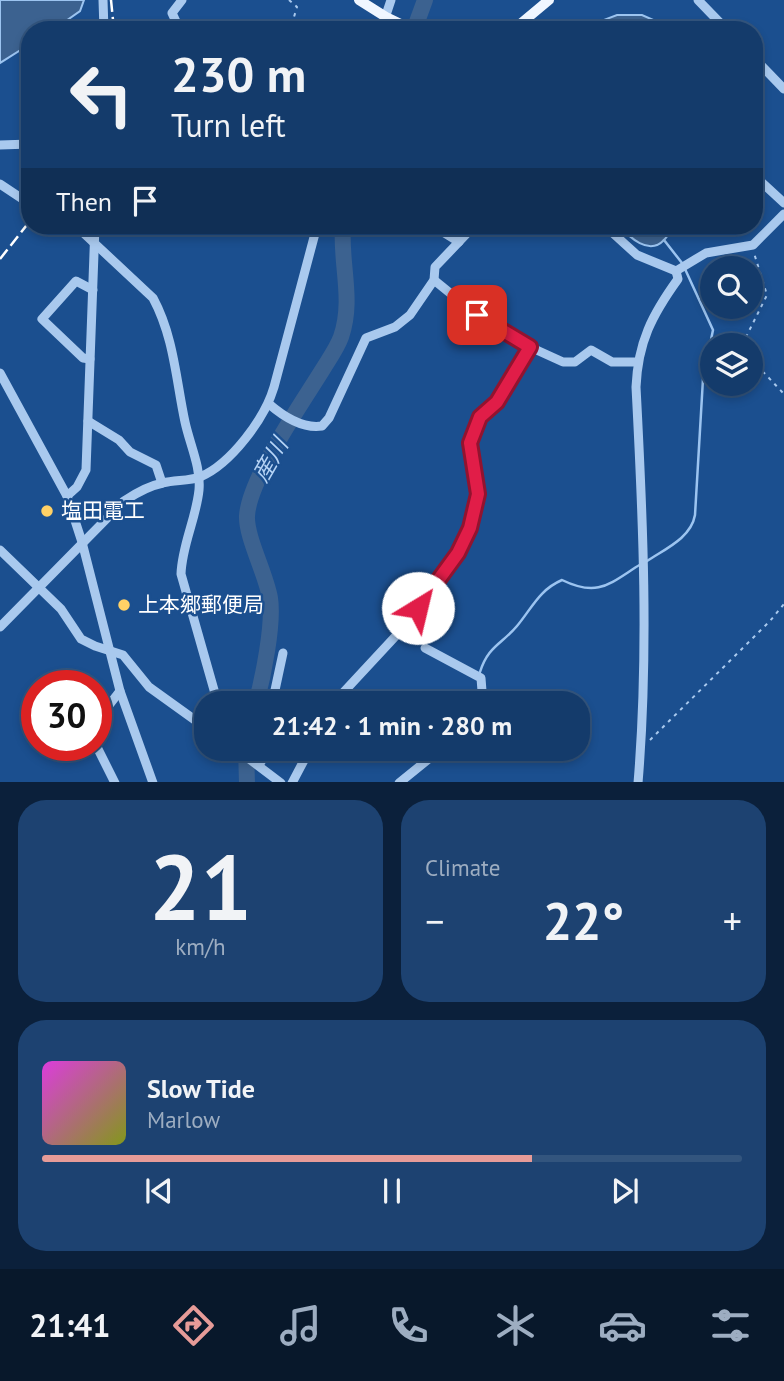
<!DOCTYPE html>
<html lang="en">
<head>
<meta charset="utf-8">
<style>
	body { margin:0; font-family:"PT Sans","Noto Sans JP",sans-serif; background:#1d4271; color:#f1f3f6; height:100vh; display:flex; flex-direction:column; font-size:26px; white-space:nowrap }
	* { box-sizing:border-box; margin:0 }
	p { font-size:23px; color:#9dadc1 }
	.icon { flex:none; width:38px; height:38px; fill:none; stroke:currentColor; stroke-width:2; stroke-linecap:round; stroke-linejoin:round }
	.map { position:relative; height:782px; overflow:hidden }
	.details { display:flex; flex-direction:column; gap:18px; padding:18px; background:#0b203b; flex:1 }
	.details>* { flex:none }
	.top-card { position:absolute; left:21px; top:21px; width:742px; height:214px; border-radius:28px; box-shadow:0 4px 10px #0003,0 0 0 2px #33557e; background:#143b6b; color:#f1f3f6; overflow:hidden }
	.fabs { position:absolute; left:700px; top:256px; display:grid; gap:14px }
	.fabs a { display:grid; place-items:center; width:63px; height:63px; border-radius:50%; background:#143b6b; box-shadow:0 4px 10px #0003,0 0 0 2px #33557e; font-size:35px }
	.speed { position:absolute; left:21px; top:670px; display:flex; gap:14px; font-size:35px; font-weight:700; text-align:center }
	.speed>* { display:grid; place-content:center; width:91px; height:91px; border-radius:50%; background:#143b6b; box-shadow:0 4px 10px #0003,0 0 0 2px #33557e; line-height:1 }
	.speed .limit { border:10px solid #d22; background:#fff; color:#111 }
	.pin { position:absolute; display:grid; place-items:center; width:60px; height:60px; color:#fff; margin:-30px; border-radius:14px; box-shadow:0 4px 10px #0006 }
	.me { position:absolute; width:77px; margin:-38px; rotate:36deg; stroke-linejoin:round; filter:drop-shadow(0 0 5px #0008) }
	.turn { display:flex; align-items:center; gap:24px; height:147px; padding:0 35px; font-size:32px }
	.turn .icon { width:91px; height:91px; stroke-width:2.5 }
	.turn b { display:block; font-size:49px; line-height:60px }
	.then { display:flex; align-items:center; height:66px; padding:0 35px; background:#0003; gap:14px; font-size:26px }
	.big { font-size:52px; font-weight:800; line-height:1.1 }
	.details .widget { flex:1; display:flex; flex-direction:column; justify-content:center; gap:10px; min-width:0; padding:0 24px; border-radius:28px; background:#1d4271 }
	.details .dial { align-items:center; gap:0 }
	.dial b { font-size:91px; line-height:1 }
	.song { display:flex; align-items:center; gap:21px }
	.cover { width:84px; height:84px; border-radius:10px; background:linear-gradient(135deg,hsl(300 70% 55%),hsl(70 70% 35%)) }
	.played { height:7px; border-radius:4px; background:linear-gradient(90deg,#e69b98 70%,#33557e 70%) }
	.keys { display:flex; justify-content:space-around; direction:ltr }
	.heat { display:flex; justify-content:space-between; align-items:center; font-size:38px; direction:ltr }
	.details .tiles { flex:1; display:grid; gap:18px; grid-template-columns:1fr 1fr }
	.widget:last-child { grid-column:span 2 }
	.trip { position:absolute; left:194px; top:691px; width:396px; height:70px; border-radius:28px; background:#143b6b; box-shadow:0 4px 10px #0003,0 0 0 2px #33557e; font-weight:800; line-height:70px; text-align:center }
	.tab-bar { display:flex; height:112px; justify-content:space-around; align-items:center; background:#08182b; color:#9dadc1 }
	.tab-bar .icon { width:49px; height:49px }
	.tab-bar .active { color:#e69b98 }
	.tab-bar b { font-size:32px; color:#f1f3f6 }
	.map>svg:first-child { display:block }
</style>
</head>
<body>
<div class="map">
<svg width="784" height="783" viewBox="0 0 784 783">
	<rect width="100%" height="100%" fill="#1b4f8f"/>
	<g fill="#3c6290" stroke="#9cc4f0" stroke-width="2">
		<path d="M 0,0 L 84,0 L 80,11 L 53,30 L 30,30 L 30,44 L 0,63 Z"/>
		<path d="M 617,15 L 642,15 L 676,30 L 592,30 L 601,21 Z"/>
		<path d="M 620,226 L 674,226 C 671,230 668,236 664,240 C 649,256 629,237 620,226 Z"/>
	</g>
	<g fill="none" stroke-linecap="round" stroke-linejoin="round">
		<g stroke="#9cc4f0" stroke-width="2.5">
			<path d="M 664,240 L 682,263"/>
			<path d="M 647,561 C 665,549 691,538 695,515 L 703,379 L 713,330 L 685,269"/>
			<path d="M 480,672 C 488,646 502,644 517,626 C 532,608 539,590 562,580 C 599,598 610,583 641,564"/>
		</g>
		<g stroke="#3c6290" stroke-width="16">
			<path d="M 414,30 L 425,0"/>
			<path d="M 256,704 C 263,677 274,624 270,598 C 266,574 246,537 247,516 C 249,479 302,403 323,369 C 329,359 337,348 341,337 C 354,300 340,263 343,226"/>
			<path d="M 246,749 L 247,783"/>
		</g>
		<g stroke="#a9c9ee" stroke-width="2" stroke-dasharray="3.5 5" stroke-linecap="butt">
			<path d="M 289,0 L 297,7 L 290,30"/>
			<path d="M 742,345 L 767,295 L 754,253"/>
			<path d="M 751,359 L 784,394"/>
			<path d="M 650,740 L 770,621 L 784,604"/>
		</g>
		<g stroke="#a9c9ee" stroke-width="9">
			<path d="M 103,0 L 104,30"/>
			<path d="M 698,0 L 727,30"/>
			<path d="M 180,30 L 172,13 L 182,0"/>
			<path d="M 381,30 L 391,0"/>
			<path d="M 754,58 L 784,89"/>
			<path d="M 0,145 L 30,144"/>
			<path d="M 756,177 L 784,203"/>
			<path d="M 0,184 L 27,202"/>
			<path d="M 76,226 L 153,298 C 174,337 176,380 185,422 C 190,445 201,467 199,490 C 196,519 182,545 181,574 L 218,704"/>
			<path d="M 433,226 L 459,242"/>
			<path d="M 605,226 L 637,255 L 676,271 L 706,253 L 753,245 L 784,214"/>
			<path d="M 434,280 L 477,315 L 530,347 L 563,362 L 575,362 L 591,350 L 612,362 L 637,362"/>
			<path d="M 90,359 L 83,358 L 42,319 L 76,281 L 93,290"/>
			<path d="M 0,373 L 67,496 L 82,542 L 120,691 L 153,783"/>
			<path d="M 269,404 C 284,417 302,429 322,426 L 329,418 L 366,338 L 395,327 L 410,315 L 434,280 L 435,267 L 474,226"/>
			<path d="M 88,421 L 119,440 L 130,452 L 156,465 L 162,483"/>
			<path d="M 67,496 L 77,487 L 86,470 L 95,226"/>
			<path d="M 0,550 L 61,609 L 81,639 L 95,646 L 123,655 L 149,687 L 206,728"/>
			<path d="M 0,627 L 124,501 C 136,493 148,486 163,483 C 175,480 189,481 200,477 C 231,464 265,418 274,387 L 317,226"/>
			<path d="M 425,648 L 481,678 L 483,704"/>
			<path d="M 272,704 L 283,653"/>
			<path d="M 336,704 L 340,696 L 405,626 L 459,553 L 470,528 L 478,493 L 470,443 L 480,417 L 497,402 L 530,347"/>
			<path d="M 96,722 L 120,691"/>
			<path d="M 96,745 L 115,783"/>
			<path d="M 236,749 L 281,783"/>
			<path d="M 489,749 L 497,758"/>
			<path d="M 259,765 L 264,757 L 265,749"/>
			<path d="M 292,783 L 310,749"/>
			<path d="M 399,783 L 441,749"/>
			<path d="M 638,783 C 649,651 643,519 636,387 C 638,342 652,315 678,279 L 676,271"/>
		</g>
		<g stroke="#f0f6ff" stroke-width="10">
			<path d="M 359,0 L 386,17 L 413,30"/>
			<path d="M 513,30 L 549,0"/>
		</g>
		<g stroke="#fff" stroke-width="2.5" stroke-dasharray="12 5" stroke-linecap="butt">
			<path d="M 111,0 L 114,30"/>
			<path d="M 0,259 L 30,221"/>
		</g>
	</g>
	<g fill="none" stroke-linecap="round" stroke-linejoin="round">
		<defs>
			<path id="route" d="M 418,608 L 458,553 L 470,528 L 478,494 L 470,443 L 480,417 L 497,402 L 530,347 L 477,315"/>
		</defs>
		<use href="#route" stroke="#92132f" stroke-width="18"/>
		<use href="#route" stroke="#e11d48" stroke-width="12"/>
	</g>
	<g fill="#ffd166" stroke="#1b4f8f" stroke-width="2.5">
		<circle cx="47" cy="511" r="7"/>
		<circle cx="124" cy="605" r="7"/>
	</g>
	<g text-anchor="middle" stroke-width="5" stroke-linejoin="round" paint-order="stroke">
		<g font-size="21" fill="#fff" stroke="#1b4f8f" text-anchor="start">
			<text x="61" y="518">塩田電工</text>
			<text x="138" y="612">上本郷郵便局</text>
		</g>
		<g font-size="23" font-style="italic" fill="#b5d3f5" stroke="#1b4f8f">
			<text transform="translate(270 460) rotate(-60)" y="8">産川</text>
		</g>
	</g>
</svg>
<div class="fabs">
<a><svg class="icon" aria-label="search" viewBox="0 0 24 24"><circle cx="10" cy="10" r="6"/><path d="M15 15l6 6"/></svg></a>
<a><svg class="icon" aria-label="layers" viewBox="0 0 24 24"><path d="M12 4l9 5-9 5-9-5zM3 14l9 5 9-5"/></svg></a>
</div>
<div class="speed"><div class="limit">30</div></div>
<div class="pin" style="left:477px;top:315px;background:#d93025"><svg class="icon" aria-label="arrive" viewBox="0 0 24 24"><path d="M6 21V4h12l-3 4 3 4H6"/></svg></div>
<svg class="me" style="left:418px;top:608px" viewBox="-20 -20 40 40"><circle r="19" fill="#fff"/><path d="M0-13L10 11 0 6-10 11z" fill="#e11d48"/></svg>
<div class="trip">21:42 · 1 min · 280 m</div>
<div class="top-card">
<div class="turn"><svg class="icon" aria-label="left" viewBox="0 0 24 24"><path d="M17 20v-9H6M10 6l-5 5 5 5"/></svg><div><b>230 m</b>Turn left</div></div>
<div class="then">Then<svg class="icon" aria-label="arrive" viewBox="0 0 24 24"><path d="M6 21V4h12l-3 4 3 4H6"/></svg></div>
</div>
</div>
<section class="details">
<div class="tiles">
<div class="widget dial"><b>21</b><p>km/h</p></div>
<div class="widget"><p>Climate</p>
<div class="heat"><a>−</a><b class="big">22°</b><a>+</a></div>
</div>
<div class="widget">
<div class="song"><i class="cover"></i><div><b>Slow Tide</b><p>Marlow</p></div></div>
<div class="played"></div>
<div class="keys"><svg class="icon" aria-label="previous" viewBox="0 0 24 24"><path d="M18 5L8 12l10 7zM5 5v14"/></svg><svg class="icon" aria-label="pause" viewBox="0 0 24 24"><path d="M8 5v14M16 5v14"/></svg><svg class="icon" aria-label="next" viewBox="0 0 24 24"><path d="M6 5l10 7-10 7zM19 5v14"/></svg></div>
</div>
</div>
</section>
<nav class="tab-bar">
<b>21:41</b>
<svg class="icon active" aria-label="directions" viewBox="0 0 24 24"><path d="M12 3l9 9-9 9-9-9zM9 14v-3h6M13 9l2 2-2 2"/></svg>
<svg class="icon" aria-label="music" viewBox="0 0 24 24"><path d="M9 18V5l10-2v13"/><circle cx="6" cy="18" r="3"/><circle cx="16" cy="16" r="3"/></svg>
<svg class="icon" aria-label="phone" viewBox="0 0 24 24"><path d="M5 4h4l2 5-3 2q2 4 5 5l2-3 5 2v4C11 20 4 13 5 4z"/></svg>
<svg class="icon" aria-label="climate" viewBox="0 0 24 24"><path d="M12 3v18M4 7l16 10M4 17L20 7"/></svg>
<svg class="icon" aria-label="car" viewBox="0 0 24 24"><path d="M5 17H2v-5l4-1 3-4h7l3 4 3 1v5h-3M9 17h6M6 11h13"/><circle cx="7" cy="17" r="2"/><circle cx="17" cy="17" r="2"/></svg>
<svg class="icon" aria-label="filters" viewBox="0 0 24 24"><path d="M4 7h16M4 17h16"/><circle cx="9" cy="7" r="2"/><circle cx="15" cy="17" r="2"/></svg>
</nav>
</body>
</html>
